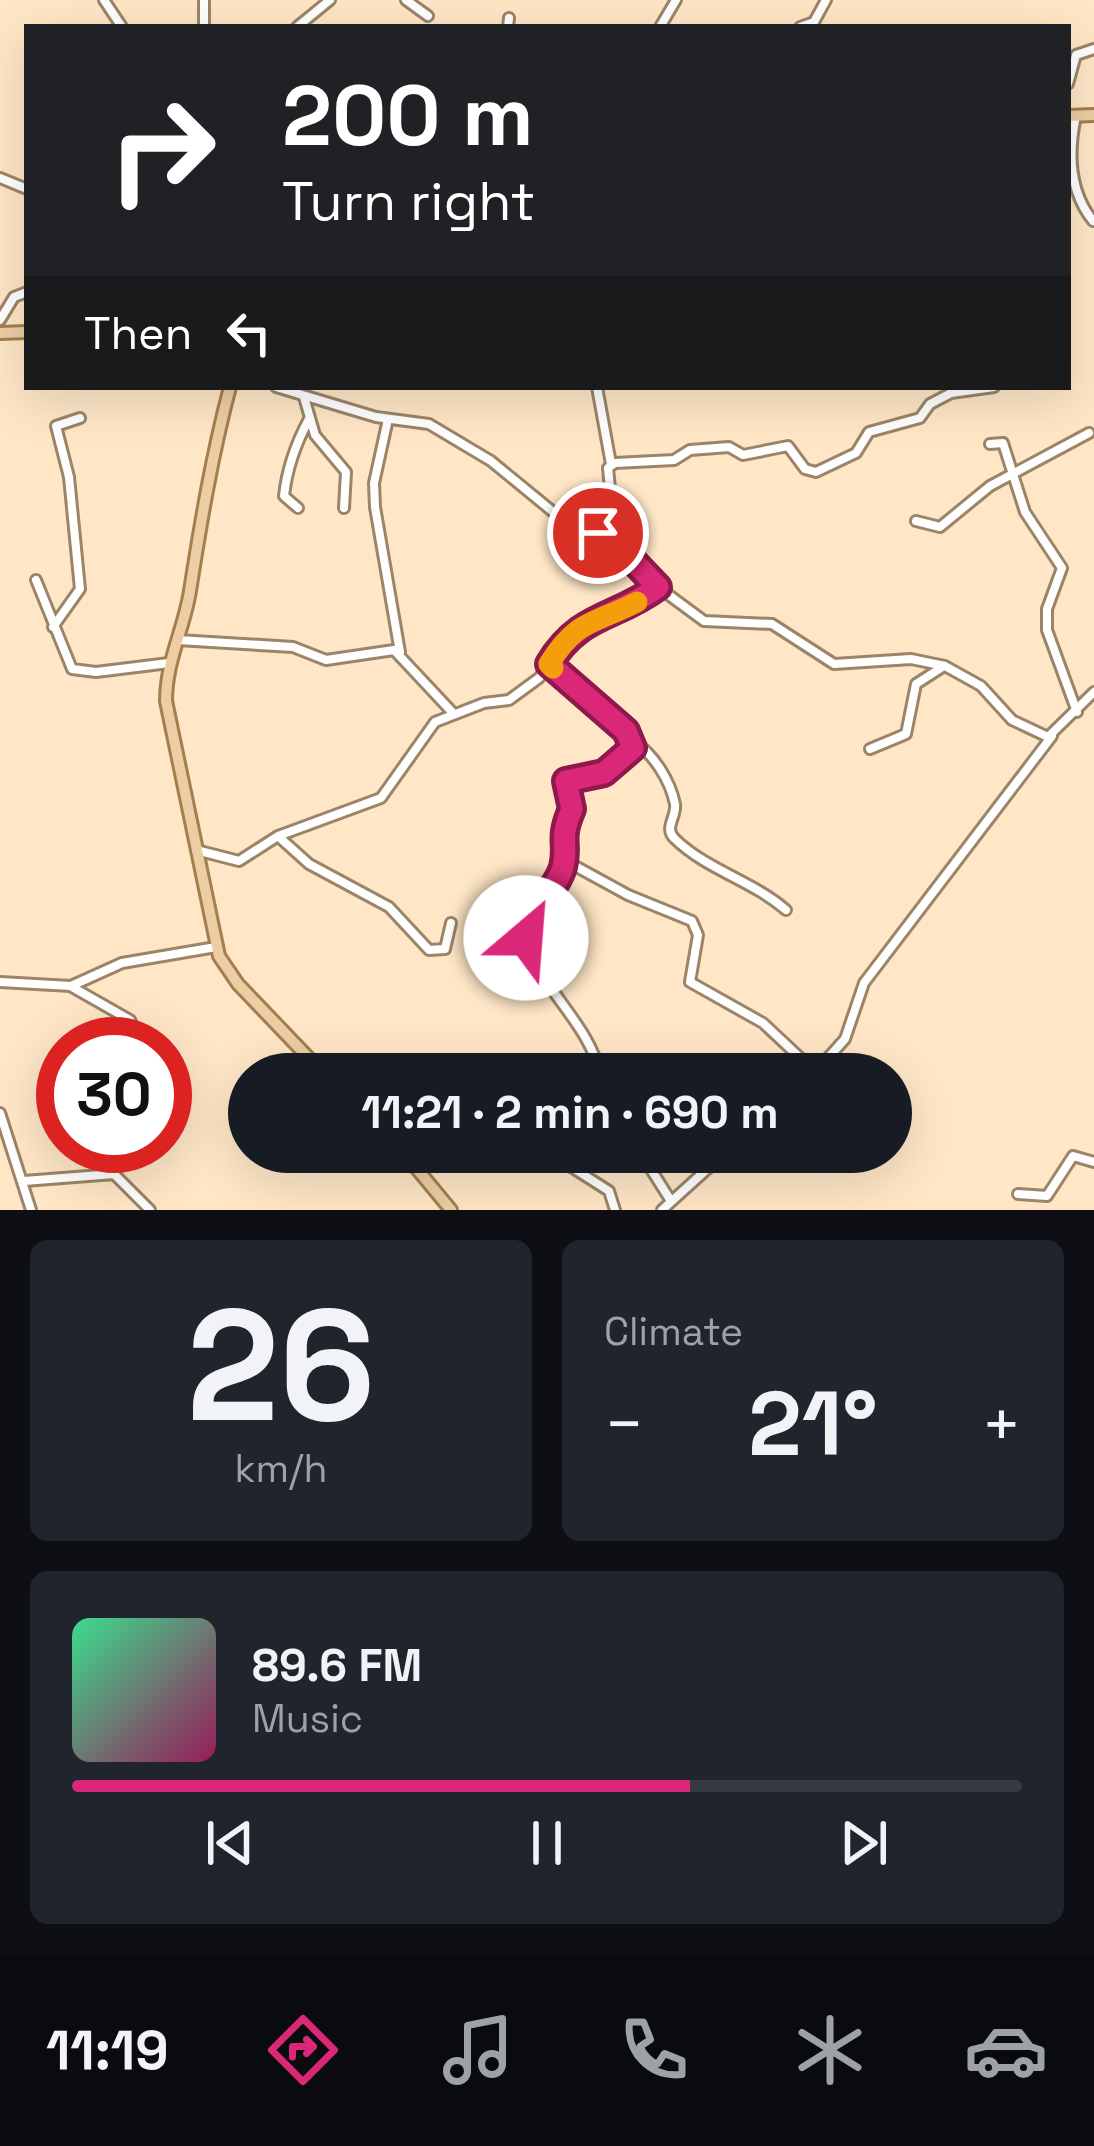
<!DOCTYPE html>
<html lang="en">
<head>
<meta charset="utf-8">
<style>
	body { margin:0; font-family:"Space Grotesk",sans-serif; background:#20242c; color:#f1f3f6; height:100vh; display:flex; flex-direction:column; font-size:45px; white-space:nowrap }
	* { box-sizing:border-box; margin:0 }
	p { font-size:39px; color:#9ea1a6 }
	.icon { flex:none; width:66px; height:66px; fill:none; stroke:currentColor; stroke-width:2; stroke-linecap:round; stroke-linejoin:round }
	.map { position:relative; height:1210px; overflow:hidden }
	.panel { display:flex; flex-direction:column; gap:30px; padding:30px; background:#0d0f14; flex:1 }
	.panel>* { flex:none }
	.guide { position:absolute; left:24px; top:24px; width:1047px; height:366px; border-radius:0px; box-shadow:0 12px 48px #0002; background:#202124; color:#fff; overflow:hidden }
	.speed { position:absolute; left:36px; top:1017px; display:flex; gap:24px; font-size:60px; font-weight:700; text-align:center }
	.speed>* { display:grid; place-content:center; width:156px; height:156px; border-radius:50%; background:#171b24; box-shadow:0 12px 48px #0002; line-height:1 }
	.speed .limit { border:18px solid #d22; background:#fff; color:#111 }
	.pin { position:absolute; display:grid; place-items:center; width:102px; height:102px; color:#fff; margin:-51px; border:6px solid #fff; border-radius:50%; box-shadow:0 3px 12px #0007 }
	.me { position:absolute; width:132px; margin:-66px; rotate:27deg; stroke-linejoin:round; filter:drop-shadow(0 0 9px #0008) }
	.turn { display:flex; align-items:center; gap:42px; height:252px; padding:0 60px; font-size:54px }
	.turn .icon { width:156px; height:156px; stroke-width:2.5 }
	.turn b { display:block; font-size:84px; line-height:102px }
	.then { display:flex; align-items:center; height:114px; padding:0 60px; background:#0003; gap:24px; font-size:45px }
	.big { font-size:90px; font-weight:700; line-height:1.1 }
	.panel .tile { flex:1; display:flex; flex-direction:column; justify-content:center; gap:18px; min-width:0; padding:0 42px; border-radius:18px; background:#20242c }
	.panel .dial { align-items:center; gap:0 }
	.dial b { font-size:156px; line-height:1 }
	.song { display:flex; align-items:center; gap:36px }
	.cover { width:144px; height:144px; border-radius:18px; background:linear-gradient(135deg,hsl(150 70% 55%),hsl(330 70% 35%)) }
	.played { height:12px; border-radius:6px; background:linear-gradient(90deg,#db2777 65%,#363941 65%) }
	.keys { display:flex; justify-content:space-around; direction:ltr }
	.heat { display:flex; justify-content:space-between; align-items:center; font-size:66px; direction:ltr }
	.panel .tiles { flex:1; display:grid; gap:30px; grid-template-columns:1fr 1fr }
	.tile:last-child { grid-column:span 2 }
	.trip { position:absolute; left:228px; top:1053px; width:684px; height:120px; border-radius:60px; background:#171b24; box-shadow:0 12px 48px #0002; font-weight:700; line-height:120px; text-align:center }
	.tabs { display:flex; height:192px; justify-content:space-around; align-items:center; background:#090b0e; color:#9ea1a6 }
	.tabs .icon { width:84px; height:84px }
	.tabs .on { color:#db2777 }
	.tabs b { font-size:54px; color:#f1f3f6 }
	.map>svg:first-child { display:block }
</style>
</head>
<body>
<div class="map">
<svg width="1094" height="1210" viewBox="0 0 1094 1210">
	<rect width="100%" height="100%" fill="#fee6c6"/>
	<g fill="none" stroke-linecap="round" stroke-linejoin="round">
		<defs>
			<g id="minor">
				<path d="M 104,0 L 122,27"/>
				<path d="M 406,0 L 428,16"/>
				<path d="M 204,27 L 204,0"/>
				<path d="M 297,27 L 330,0"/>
				<path d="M 508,27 L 509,18"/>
				<path d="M 660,27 L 676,0"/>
				<path d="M 800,27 L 814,22 L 826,0"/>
				<path d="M 1068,84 L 1076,55 L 1094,49"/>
				<path d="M 1076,116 C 1068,153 1069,191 1093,221"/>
				<path d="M 0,178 L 27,189"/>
				<path d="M 0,320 L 14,297 L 27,292"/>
				<path d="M 276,387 L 376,417 L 429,424 L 491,461 L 552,511 L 617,544 L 658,587 L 704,621 L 772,624 L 834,664 L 911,659 L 945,666 L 981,686 L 1012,720 L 1048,737 L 1094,692"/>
				<path d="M 597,387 L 611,464"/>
				<path d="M 304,397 L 315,435 L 346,472 L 344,508"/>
				<path d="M 388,419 L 374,483 L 375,507 L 400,652"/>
				<path d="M 990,444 L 1003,443 L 1025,512 L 1062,568 L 1047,609 L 1047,630 L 1077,712"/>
				<path d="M 298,508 L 284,496 C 287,468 295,445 309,419"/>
				<path d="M 916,521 L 940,527 L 990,486 L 1089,433"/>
				<path d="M 608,539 L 613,520 L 608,468 L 615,463 L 674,460 L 690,450 L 729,447 L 743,455 L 788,446 L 805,469 L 816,472 L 856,453 L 869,432 L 920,418 L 930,404 L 951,393 L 994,387"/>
				<path d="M 36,580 L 72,669 L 96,672 L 169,663"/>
				<path d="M 53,627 L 80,589 L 69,477 L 56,426 L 80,418"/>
				<path d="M 178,640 L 293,647 L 326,660 L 394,650 L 453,713"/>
				<path d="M 549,664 L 633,739 L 633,748 L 604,773 L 566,781 L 572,809 L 562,827 L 562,869 L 526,930 C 535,988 588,1019 600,1074"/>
				<path d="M 634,741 C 654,755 670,780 675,804 C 677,817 663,828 675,839 C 707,870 753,881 786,910"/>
				<path d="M 870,749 L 906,734 L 916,684 L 944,666"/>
				<path d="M 279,837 L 309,864 L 389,907 L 429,950 L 445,949 L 451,923"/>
				<path d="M 196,850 L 239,861 L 278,836 L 381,798 L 435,722 L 484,703 L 509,700 L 539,678 L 579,626 L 628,607 L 658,587"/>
				<path d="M 564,860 L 628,895 L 692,921 L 698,935 L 690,982 L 763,1023 L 810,1067"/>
				<path d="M 0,982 L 71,986 L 122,963 L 216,947"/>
				<path d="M 72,987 L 130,1020 L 141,1044"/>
				<path d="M 798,1074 L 827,1059 L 845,1039 L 864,983 L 1052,736"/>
				<path d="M 0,1113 L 31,1210"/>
				<path d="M 640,1152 L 671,1201"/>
				<path d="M 554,1156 L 609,1191 L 615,1210"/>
				<path d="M 114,1174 L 127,1146"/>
				<path d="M 24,1181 L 114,1174 L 150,1210"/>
				<path d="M 1018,1194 L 1047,1196 L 1073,1156 L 1094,1162"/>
				<path d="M 662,1210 L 726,1152"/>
			</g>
			<g id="major">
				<path d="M 1068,116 L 1094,115"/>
				<path d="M 0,333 L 27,332"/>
				<path d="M 230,387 C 212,455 201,521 190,591 C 184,629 166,661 166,701 L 219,956 L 238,984 L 324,1074"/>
				<path d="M 403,1152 L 451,1210"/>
			</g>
		</defs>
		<use href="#minor" stroke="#9b8568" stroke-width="14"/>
		<use href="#major" stroke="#a47f4e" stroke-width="16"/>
		<use href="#minor" stroke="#fff" stroke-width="8"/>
		<use href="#major" stroke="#eccda4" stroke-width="10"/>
	</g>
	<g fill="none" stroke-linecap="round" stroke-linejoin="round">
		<defs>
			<path id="route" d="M 526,938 C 526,912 556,892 563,867 C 569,843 558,841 572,809 L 566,781 L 604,773 L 633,748 L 626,731 L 549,664 C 580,613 615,619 658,587 L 617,544 L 598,533"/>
		</defs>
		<use href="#route" stroke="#8e194d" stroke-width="30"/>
		<use href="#route" stroke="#db2777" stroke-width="21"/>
		<path stroke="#f59e0b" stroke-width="21" d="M 553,668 L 549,664 C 576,619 595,624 637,602"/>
	</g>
</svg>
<div class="speed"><div class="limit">30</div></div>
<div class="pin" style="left:598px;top:533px;background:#d93025"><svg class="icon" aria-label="arrive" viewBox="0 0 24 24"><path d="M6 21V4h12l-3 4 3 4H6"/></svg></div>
<svg class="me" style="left:526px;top:938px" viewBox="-20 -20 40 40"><circle r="19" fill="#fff"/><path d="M0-13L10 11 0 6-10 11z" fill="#db2777"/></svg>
<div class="trip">11:21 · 2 min · 690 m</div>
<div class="guide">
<div class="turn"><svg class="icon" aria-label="right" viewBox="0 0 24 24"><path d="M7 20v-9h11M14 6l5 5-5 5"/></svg><div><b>200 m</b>Turn right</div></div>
<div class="then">Then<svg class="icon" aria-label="left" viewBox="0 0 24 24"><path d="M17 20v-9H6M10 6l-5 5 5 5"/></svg></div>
</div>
</div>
<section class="panel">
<div class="tiles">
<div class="tile dial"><b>26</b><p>km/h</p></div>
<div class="tile"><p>Climate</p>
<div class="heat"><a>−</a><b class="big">21°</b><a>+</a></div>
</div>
<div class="tile">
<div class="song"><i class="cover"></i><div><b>89.6 FM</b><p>Music</p></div></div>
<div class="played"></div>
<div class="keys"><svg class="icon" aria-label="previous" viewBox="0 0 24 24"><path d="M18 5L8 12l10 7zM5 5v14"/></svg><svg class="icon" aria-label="pause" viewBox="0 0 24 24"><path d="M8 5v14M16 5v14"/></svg><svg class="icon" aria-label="next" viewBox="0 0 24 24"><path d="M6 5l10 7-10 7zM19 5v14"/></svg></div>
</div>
</div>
</section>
<nav class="tabs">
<b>11:19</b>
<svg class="icon on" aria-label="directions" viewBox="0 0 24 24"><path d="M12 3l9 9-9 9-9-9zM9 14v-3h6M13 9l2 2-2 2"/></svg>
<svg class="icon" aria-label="music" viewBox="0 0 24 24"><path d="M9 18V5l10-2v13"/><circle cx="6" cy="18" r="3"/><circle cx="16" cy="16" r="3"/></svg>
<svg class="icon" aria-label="phone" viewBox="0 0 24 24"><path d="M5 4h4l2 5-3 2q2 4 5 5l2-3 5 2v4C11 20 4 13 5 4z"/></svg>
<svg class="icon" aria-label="climate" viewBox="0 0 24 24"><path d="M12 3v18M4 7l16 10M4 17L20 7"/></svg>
<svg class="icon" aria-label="car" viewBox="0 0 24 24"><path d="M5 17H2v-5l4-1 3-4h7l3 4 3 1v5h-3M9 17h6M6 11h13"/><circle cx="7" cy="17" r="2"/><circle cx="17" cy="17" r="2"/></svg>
</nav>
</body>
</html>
